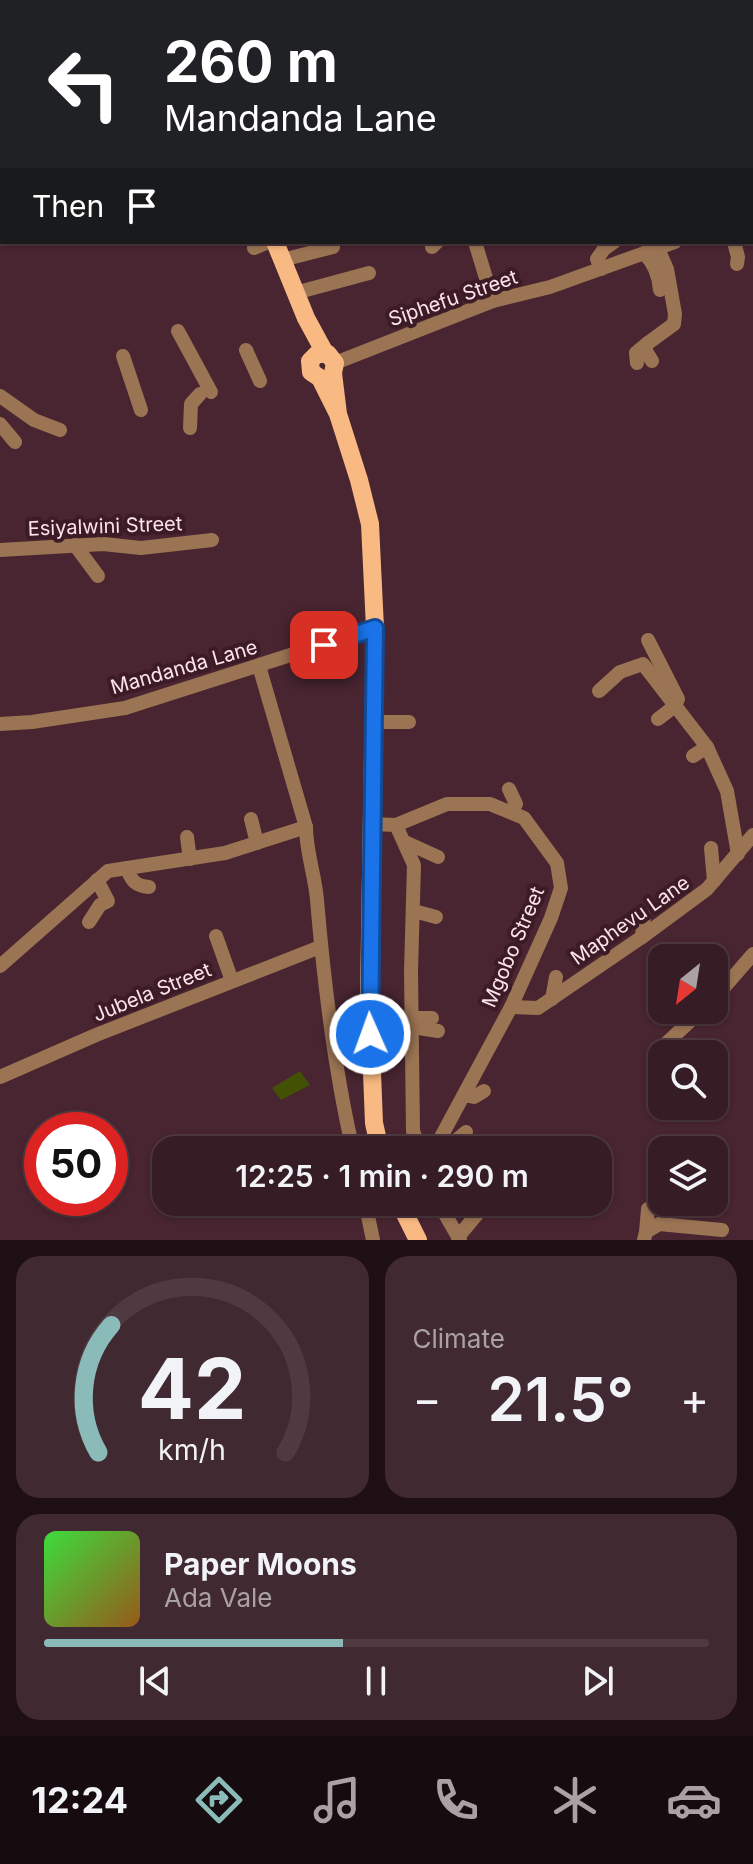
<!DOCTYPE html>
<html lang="en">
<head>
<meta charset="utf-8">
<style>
	body { margin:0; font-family:Inter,sans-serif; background:#412931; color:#f1f3f6; height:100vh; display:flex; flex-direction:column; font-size:30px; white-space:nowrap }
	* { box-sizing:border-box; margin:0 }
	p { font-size:26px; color:#aaa1a6 }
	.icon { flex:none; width:44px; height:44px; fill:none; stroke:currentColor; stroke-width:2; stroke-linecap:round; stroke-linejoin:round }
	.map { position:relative; height:1240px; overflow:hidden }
	.drawer { display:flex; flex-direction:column; gap:16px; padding:16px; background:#1e0f14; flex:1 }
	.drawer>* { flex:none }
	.guide { position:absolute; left:0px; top:0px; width:754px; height:244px; box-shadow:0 2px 6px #0004,0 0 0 2px #503a41; background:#202124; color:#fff; overflow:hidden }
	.needle { width:52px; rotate:210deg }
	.fabs { position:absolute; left:648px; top:944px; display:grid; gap:16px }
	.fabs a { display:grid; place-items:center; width:80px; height:80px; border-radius:16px; background:#361c24; box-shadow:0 2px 6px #0004,0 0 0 2px #503a41; font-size:40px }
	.speed { position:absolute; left:24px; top:1112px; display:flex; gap:16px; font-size:40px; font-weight:700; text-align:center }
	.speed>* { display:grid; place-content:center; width:104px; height:104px; border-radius:50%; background:#361c24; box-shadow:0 2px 6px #0004,0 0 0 2px #503a41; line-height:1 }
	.speed .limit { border:12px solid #d22; background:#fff; color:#111 }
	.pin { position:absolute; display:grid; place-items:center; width:68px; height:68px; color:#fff; margin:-34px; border-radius:16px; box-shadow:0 4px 12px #0006 }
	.me { position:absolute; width:88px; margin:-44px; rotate:358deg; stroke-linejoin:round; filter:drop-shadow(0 0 6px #0008) }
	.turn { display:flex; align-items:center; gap:28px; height:168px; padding:0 32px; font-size:36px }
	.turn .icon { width:104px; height:104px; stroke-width:2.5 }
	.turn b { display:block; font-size:56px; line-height:68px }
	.then { display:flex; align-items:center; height:76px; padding:0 32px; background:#0003; gap:16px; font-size:30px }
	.big { font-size:60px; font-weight:600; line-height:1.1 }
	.drawer .widget { flex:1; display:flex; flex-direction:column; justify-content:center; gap:12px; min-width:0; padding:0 28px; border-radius:24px; background:#412931 }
	.drawer .dial { align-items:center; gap:0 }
	.dial svg { height:208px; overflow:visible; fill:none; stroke:#503a41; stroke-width:7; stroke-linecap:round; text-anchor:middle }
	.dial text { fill:#f1f3f6; stroke:none }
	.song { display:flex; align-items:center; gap:24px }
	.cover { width:96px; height:96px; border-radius:12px; background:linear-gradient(135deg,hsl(120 70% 55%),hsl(30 70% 35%)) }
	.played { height:8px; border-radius:4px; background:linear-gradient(90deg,#8bbbb9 45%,#503a41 45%) }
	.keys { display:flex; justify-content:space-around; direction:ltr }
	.heat { display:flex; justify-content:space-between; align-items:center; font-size:44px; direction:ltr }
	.drawer .tiles { flex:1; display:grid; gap:16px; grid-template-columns:1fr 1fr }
	.widget:last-child { grid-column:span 2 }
	.trip { position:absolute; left:152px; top:1136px; width:460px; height:80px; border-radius:24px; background:#361c24; box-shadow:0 2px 6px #0004,0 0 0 2px #503a41; font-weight:600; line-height:80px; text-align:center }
	.menu { display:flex; height:128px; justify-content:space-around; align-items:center; background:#160b0e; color:#aaa1a6 }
	.menu .icon { width:56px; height:56px }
	.menu .current { color:#8bbbb9 }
	.menu b { font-size:36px; color:#f1f3f6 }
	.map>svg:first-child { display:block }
</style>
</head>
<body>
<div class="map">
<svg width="753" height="1240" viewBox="0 0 753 1240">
	<rect width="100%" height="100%" fill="#482530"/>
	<path fill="#435104" d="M 300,1071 L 310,1085 L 281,1100 L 272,1088 Z"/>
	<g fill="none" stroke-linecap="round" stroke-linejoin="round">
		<g stroke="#9b7453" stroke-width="14">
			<path d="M 401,0 L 401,2"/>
			<path d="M 343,2 L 347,0"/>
			<path d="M 420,2 L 426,0"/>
			<path d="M 584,2 L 585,0"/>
			<path d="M 0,81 L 2,84"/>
			<path d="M 752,217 L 753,216"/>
			<path d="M 475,242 L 493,301"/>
			<path d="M 734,242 L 738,257 L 737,264"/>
			<path d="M 432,247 L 437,242"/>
			<path d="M 254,248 L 268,242"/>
			<path d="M 644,253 C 654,263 659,276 660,290"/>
			<path d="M 282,260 L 333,247"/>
			<path d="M 601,269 L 597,259 L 604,249 L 614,242"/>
			<path d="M 295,293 L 369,273"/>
			<path d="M 178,331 L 211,392"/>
			<path d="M 246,350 L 260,381"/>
			<path d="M 123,356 L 141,410"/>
			<path d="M 652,361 L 644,348 L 648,343 L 674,324 L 675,314 L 667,269 L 655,242"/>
			<path d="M 335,363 L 493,301 L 550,287 L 675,242"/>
			<path d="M 637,363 L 636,353 L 648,343"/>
			<path d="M 0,396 L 34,420 L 60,430"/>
			<path d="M 0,424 L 15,442"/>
			<path d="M 190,428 L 191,404 L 200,394"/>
			<path d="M 75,545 L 98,576"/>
			<path d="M 0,550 L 103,544 L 141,548 L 212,540"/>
			<path d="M 648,640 L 678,699 L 675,706 L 658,719"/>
			<path d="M 259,666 L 306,827 C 306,852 315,875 317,900 C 324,983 334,1068 353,1150"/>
			<path d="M 599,691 L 620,672 L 643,664 L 707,747 L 727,791 L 738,854"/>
			<path d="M 373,722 L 409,722"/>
			<path d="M 0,724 L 32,722 L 125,708 L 375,628"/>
			<path d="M 693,756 L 707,747"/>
			<path d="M 509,789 L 516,804 L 510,812"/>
			<path d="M 251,819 L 257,843"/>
			<path d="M 371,824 L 396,825 L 447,804 L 490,804 L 524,818 L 557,863 L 561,888 L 551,918 L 511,1007 L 434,1150"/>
			<path d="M 396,825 L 414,865 L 411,971 L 413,1131 L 417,1142 L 425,1150"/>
			<path d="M 187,837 L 190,859"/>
			<path d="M 405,842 L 438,857"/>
			<path d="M 711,848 L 714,881"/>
			<path d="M 127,868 C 131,881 136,886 149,887"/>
			<path d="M 414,911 L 436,917"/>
			<path d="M 89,922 L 100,905 L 108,901 L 97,880"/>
			<path d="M 216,936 L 232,981"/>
			<path d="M 642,937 L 644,916"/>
			<path d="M 0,966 L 108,871 L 225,853 L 306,827"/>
			<path d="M 552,999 L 556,977"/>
			<path d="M 714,999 L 753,954"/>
			<path d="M 511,1007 L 538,1008 L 642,937 L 707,889 L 753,835"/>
			<path d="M 412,1018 L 432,1018"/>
			<path d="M 412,1027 L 438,1031"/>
			<path d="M 658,1051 L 702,1010"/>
			<path d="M 0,1077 L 96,1035 L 320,947"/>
			<path d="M 464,1095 L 474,1097 L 484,1091"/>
			<path d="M 440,1139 L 453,1143 L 466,1132"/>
			<path d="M 365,1202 L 373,1240"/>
			<path d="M 438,1202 L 460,1240"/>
			<path d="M 646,1232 L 648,1209 L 658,1204"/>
			<path d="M 458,1237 L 478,1213"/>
			<path d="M 644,1240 L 646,1232 L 659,1224 L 722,1230"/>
		</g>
		<g stroke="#f9b982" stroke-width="18">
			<path d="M 174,0 L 175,2"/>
			<path d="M 275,242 L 306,318 L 325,353"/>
			<path d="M 338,414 L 333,373 L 335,363 L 328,354 L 317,354 L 310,361 L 311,372 L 320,378 L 338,414 L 359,480 L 370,524 L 375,628 L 369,997 L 374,1123 L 380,1150"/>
			<path d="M 399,1202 L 418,1240"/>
		</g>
	</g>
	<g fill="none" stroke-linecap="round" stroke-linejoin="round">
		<defs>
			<path id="route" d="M 324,645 L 375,628 L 370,1034"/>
		</defs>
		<use href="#route" stroke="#114b97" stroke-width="20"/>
		<use href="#route" stroke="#1a73e8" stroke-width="14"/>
	</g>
	<g text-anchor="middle" stroke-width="8" stroke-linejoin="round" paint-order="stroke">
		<g font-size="20" fill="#fbe4ea" stroke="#3d1b26">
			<text transform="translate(453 298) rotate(-19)" y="7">Siphefu Street</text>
			<text transform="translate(105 526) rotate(-2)" y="7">Esiyalwini Street</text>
			<text transform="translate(184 667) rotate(-16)" y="7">Mandanda Lane</text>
			<text transform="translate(630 920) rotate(-35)" y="7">Maphevu Lane</text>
			<text transform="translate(513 947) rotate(-67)" y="7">Mgobo Street</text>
			<text transform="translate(152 992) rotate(-22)" y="7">Jubela Street</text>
		</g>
	</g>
</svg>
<div class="fabs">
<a><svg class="needle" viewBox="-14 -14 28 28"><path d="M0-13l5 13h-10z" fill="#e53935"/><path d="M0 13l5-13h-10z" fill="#aaa1a6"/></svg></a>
<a><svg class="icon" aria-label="search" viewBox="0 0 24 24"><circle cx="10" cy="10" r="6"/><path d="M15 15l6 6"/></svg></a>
<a><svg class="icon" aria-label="layers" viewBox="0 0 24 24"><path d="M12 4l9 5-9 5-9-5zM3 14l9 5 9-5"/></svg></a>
</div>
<div class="speed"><div class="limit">50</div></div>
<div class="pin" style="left:324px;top:645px;background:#d93025"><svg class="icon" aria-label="arrive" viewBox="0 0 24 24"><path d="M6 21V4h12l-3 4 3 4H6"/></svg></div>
<svg class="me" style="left:370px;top:1034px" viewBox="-20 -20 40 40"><circle r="17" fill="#1a73e8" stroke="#fff" stroke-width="3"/><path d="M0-11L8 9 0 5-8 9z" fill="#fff"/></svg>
<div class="trip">12:25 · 1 min · 290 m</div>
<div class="guide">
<div class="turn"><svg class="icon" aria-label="left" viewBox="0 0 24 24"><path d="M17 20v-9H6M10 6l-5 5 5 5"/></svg><div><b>260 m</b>Mandanda Lane</div></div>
<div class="then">Then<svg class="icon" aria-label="arrive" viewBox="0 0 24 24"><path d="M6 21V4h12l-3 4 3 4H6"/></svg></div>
</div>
</div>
<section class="drawer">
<div class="tiles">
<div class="widget dial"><svg viewBox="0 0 100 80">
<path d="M14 69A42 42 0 1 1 86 69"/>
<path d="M14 69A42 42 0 0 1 19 20" stroke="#8bbbb9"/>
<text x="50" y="56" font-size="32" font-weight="700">42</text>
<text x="50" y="72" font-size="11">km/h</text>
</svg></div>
<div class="widget"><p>Climate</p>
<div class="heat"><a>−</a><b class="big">21.5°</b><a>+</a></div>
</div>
<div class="widget">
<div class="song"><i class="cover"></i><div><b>Paper Moons</b><p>Ada Vale</p></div></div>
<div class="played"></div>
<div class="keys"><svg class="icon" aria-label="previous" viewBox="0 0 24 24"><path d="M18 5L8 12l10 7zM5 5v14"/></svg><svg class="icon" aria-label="pause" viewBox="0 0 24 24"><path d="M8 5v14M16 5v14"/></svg><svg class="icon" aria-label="next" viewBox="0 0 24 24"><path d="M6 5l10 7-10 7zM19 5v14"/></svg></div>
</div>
</div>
</section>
<nav class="menu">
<b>12:24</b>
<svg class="icon current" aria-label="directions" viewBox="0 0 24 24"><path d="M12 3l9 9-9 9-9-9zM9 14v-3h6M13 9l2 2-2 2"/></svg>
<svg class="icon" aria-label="music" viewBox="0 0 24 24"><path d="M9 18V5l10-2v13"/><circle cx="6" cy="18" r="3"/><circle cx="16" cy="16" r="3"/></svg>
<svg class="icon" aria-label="phone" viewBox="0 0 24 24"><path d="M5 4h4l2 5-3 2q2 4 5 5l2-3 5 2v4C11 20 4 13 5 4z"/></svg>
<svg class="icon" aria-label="climate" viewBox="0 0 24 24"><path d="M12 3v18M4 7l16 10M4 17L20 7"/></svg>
<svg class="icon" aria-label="car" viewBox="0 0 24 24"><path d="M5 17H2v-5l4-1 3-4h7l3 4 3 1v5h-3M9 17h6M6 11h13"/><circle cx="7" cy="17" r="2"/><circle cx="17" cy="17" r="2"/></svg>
</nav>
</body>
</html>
